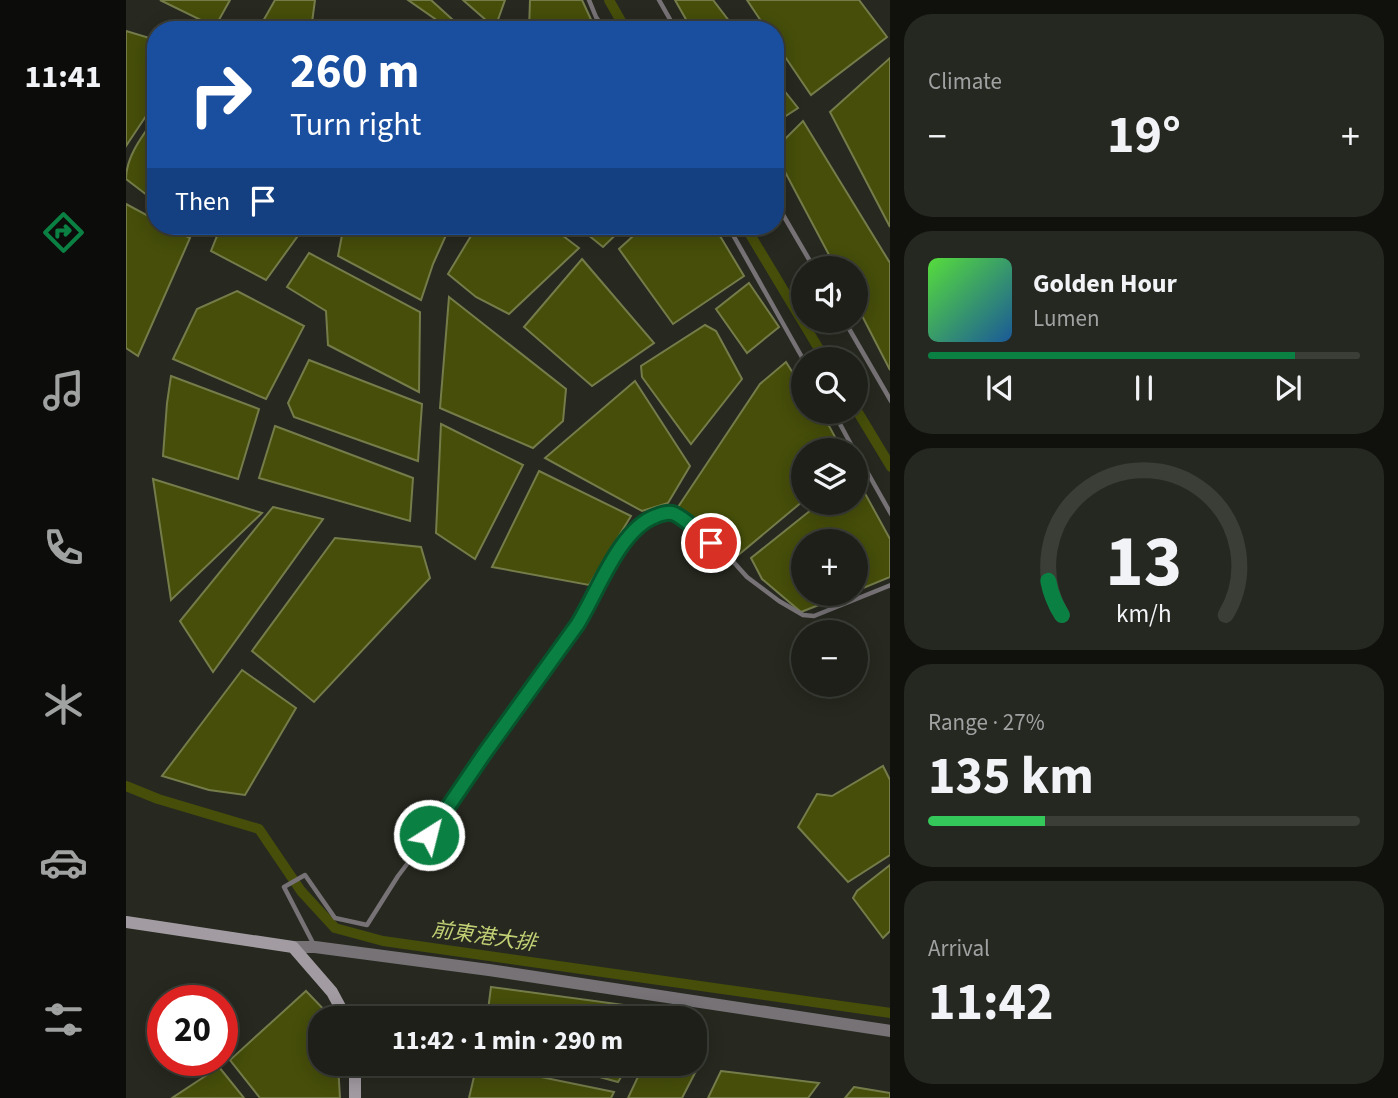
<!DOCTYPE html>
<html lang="en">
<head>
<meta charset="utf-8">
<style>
	body { margin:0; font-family:"Source Sans 3","Noto Sans TC",sans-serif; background:#252721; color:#f1f3f6; height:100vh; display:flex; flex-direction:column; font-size:26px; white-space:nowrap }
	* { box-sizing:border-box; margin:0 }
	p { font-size:23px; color:#a0a2a2 }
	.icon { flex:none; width:38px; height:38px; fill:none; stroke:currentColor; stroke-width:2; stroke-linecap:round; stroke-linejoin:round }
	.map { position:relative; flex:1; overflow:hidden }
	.drawer { display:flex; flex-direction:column; gap:14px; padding:14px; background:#10110d; width:508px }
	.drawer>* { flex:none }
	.banner { position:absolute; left:21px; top:21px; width:637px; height:214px; border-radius:28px; box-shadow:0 4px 18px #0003,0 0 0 2px #3b3d37; background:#1a4fa0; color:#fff; overflow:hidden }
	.tools { position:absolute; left:665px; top:256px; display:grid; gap:14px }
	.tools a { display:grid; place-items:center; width:77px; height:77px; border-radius:50%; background:#1d1f18; box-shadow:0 4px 18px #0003,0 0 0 2px #3b3d37; font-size:35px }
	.speed { position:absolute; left:21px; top:985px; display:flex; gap:14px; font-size:35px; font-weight:700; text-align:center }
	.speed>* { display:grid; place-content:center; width:91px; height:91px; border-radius:50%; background:#1d1f18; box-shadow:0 4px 18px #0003,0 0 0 2px #3b3d37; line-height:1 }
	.speed .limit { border:10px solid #d22; background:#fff; color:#111 }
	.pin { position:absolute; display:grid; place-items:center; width:60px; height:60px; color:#fff; margin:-30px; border:4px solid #fff; border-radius:50%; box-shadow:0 2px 7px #0007 }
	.me { position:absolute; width:77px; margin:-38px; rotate:36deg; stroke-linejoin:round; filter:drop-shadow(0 0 5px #0008) }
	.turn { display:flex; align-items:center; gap:24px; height:147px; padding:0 28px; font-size:32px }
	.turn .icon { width:91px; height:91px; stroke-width:2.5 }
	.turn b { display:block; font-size:49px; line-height:60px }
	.then { display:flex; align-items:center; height:66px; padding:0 28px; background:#0003; gap:14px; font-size:26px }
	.big { font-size:52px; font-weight:700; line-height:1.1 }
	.drawer .widget { flex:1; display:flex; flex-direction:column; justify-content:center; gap:10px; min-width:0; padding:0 24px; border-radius:28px; background:#252721 }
	.drawer .dial { align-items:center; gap:0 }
	.dial svg { height:182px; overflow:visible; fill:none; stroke:#3b3d37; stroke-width:7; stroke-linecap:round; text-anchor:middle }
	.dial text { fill:#f1f3f6; stroke:none }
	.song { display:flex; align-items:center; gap:21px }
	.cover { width:84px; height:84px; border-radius:10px; background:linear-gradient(135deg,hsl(110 70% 55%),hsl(210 70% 35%)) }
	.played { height:7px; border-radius:4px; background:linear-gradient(90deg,#0b8043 85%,#3b3d37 85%) }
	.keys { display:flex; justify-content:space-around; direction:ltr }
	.heat { display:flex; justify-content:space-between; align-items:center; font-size:38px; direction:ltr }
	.charge { height:10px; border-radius:5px; background:linear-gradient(90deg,#34c759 27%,#3b3d37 0) }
	.trip { position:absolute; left:182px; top:1006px; width:399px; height:70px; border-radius:28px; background:#1d1f18; box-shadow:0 4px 18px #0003,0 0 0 2px #3b3d37; font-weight:700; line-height:70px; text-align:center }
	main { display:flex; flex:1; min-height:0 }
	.dock { display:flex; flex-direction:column; width:126px; justify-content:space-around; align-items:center; background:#0c0c0a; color:#a0a2a2 }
	.dock .icon { width:49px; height:49px }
	.dock .on { color:#0b8043 }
	.dock b { font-size:32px; color:#f1f3f6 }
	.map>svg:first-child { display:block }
</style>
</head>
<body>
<main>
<nav class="dock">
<b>11:41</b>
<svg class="icon on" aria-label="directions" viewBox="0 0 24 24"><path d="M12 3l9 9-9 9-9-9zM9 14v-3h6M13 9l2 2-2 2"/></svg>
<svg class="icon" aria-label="music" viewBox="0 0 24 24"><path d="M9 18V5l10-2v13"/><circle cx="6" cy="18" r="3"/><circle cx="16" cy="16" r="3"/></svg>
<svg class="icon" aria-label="phone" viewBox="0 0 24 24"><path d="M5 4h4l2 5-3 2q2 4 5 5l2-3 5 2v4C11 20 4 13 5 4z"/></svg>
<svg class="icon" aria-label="climate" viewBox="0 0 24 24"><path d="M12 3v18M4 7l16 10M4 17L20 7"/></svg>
<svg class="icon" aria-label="car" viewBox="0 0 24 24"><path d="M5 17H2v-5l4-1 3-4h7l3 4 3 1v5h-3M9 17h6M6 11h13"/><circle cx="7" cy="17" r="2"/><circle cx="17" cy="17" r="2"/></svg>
<svg class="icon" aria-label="filters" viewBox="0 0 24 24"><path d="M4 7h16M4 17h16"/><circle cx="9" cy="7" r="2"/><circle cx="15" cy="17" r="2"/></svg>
</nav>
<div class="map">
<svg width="765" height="1098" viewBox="0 0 765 1098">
	<rect width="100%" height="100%" fill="#272920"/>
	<g fill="#464e0a" stroke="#757c4a" stroke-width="2">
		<path d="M 34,0 L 104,0 L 89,27 Z"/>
		<path d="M 149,0 L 189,0 L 185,30 L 132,30 Z"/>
		<path d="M 282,0 L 305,0 L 338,30 L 325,30 Z"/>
		<path d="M 337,0 L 379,0 L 369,28 Z"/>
		<path d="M 404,0 L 456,0 L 469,28 L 467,30 L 403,30 Z"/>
		<path d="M 549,0 L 587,0 L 610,30 L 566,30 Z"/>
		<path d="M 621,0 L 733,0 L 761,37 L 685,95 L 649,42 L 649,30 L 641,30 Z"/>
		<path d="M 0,31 L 30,40 L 30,101 L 0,146 Z"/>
		<path d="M 764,58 L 764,227 L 704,112 Z"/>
		<path d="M 649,79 L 672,108 L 649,123 Z"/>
		<path d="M 30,117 L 30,202 L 0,179 C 0,156 17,135 30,117 Z"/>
		<path d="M 677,121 L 764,263 L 764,370 L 730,304 L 730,268 L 710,268 L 649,153 L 649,149 Z"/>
		<path d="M 0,204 L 30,220 L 30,226 L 40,226 L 64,238 L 12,356 L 0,348 Z"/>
		<path d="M 95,226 L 179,226 L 140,280 L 85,251 Z"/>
		<path d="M 214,226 L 311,226 L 321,233 L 307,264 L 295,300 L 212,256 L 217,230 Z"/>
		<path d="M 351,226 L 424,226 L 453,248 L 383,314 L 350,297 L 322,274 Z"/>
		<path d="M 451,226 L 499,226 L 477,247 Z"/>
		<path d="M 518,226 L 588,226 L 618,276 L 547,324 L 493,249 Z"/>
		<path d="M 183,253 L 294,312 L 293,392 L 202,345 L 200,311 L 161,287 Z"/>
		<path d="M 456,259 L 528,343 L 466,386 L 398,327 Z"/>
		<path d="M 623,283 L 653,327 L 621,353 L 590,309 Z"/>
		<path d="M 111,291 L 178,326 L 140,399 L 47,359 L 71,309 Z"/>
		<path d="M 323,297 L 440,389 L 437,421 L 407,448 L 314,408 Z"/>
		<path d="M 579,325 L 590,331 L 616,379 L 565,444 L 516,377 L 515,366 Z"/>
		<path d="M 183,360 L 296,404 L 292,461 L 168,417 L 162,403 Z"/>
		<path d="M 660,362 L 670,378 L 677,380 L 677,411 L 695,411 L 716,450 L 677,450 L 677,501 L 610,557 L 552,507 L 634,384 Z"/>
		<path d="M 45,376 L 133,409 L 112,479 L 37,456 L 41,403 Z"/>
		<path d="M 509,381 L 564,466 L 542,503 L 516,511 L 419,458 Z"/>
		<path d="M 315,424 L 397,465 L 349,559 L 310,533 Z"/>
		<path d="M 149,426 L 287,478 L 284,521 L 133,478 Z"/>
		<path d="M 413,471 L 505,516 L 463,585 L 366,567 Z"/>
		<path d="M 730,477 L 764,539 L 764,577 L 730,591 L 730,541 L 677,541 L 677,593 L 723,593 L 675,612 L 636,579 L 625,558 L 695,502 L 730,502 Z"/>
		<path d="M 27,479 L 136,513 L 45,600 Z"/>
		<path d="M 147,507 L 197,519 L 87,672 L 54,621 Z"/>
		<path d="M 209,538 L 295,547 L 304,578 L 188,702 L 126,651 Z"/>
		<path d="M 116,670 L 170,708 L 119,795 L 83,790 L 36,776 Z"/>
		<path d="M 757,766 L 764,780 L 764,855 L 722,882 L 672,827 L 691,794 L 706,796 Z"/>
		<path d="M 764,865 L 764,931 L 757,938 L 727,898 L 731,891 Z"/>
		<path d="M 365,987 L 565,1014 L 565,1018 L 361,1018 Z"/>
		<path d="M 180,991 L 206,1018 L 194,1018 L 194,1064 L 212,1064 L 214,1098 L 134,1098 L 104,1060 Z"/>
		<path d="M 351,1064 L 488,1092 L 485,1098 L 343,1098 Z"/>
		<path d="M 426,1064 L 503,1064 L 492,1082 Z"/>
		<path d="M 518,1064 L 562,1064 L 572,1067 L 556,1098 L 502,1098 Z"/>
		<path d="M 93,1067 L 118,1098 L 46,1098 Z"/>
		<path d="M 595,1071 L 693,1083 L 682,1098 L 582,1098 Z"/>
		<path d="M 728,1087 L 764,1093 L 764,1098 L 719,1098 Z"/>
	</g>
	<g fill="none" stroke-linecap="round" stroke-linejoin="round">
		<g stroke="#464e0a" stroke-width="10">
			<path d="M 483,0 L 500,30"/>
			<path d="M 619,226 L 699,359"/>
			<path d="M 730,409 L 765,467"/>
			<path d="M 0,786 L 32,799 L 133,829 L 175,891 L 209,928 L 257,941 L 765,1013"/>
		</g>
		<g stroke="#767276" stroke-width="4.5">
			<path d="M 463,0 L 470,17 L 479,30"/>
			<path d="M 533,0 L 550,30"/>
			<path d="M 649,201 L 688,268"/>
			<path d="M 602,226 L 677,359"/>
			<path d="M 718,320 L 765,401"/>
			<path d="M 707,411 L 728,450"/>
			<path d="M 730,452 L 765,514"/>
			<path d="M 187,943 L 158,887 L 179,875 L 209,918 L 241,925 L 272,876 L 319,814 L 358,753 L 451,625 C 469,597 507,494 553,517 L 603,557 L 621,577 L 653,601 L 677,615 L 688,616 L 765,585"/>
		</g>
		<path stroke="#767276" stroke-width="12" d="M 167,947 L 189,947 L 363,970 L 765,1031"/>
		<g stroke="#a29ca2" stroke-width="12">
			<path d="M 0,922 L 167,947 L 206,992 L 220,1018"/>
			<path d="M 229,1098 L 229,1064"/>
		</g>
	</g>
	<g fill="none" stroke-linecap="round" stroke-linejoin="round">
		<defs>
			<path id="route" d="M 303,835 L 358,754 L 451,625 C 471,594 493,529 530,516 C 535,514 540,512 546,513 C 557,516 576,535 585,543"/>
		</defs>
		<use href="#route" stroke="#07532c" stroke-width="18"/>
		<use href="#route" stroke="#0b8043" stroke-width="12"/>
	</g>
	<g text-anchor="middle" stroke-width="7" stroke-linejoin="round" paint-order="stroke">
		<g font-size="21" font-style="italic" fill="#c2d075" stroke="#272920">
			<text transform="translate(358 936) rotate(8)" y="7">前東港大排</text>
		</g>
	</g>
</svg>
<div class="tools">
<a><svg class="icon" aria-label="sound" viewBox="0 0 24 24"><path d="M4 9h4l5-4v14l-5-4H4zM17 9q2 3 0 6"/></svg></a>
<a><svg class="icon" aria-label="search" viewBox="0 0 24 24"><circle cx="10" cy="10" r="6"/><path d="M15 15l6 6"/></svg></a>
<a><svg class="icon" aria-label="layers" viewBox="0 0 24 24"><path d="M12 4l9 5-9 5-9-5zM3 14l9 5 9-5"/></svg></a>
<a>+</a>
<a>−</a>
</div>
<div class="speed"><div class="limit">20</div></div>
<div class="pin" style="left:585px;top:543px;background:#d93025"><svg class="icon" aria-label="arrive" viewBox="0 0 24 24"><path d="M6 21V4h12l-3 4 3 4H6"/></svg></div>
<svg class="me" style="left:303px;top:835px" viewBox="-20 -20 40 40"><circle r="17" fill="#0b8043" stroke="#fff" stroke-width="3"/><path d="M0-11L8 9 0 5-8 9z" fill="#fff"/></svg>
<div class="trip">11:42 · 1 min · 290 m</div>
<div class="banner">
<div class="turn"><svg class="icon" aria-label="right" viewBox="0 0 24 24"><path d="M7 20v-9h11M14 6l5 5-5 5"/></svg><div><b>260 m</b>Turn right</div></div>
<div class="then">Then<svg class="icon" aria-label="arrive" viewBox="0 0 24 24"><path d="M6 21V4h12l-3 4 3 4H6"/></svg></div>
</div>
</div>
<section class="drawer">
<div class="widget"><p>Climate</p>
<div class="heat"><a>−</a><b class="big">19°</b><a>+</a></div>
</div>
<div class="widget">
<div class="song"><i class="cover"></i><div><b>Golden Hour</b><p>Lumen</p></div></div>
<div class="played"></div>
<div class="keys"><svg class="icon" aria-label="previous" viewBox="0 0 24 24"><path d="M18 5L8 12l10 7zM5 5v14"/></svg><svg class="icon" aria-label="pause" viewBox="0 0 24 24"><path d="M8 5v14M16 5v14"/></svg><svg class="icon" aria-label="next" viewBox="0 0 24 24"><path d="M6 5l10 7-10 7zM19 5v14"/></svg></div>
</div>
<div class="widget dial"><svg viewBox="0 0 100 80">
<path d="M14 69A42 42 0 1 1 86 69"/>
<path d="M14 69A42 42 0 0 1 8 54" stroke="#0b8043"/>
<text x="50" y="56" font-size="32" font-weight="700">13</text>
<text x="50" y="72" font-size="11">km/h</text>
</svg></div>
<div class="widget"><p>Range · 27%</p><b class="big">135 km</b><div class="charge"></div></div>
<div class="widget"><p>Arrival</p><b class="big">11:42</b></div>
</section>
</main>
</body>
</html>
